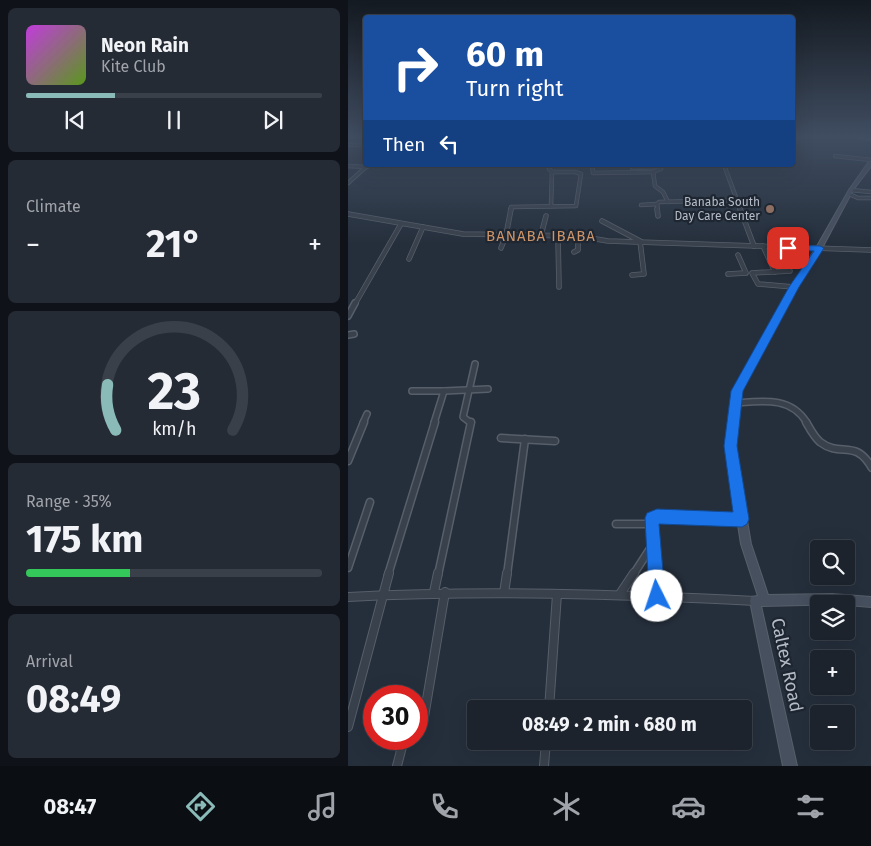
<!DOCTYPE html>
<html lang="en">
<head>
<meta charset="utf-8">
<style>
	body { margin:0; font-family:"Fira Sans",sans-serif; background:#252b35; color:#f1f3f6; height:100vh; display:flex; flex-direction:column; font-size:19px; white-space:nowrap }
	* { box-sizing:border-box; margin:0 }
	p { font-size:16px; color:#a0a4aa }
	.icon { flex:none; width:28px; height:28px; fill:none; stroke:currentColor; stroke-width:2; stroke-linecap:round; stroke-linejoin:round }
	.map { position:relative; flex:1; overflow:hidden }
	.panel { display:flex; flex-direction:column; gap:8px; padding:8px; background:#0f1319; width:348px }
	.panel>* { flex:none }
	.top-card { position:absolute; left:15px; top:15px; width:432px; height:152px; border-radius:5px; box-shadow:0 5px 20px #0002,0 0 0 1px #3a4049; background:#1a4fa0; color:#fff; overflow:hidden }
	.tools { position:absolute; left:462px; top:540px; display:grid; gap:10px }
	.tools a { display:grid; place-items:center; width:45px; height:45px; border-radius:5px; background:#1c232d; box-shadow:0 5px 20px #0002,0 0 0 1px #3a4049; font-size:25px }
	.speed { position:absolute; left:15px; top:685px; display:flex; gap:10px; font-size:25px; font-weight:700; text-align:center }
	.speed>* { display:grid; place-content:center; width:65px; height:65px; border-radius:50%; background:#1c232d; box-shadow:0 5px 20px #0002,0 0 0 1px #3a4049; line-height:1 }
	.speed .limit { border:8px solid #d22; background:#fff; color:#111 }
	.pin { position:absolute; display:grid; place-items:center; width:42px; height:42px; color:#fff; margin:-21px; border-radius:10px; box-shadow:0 2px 8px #0006 }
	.me { position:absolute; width:55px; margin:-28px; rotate:356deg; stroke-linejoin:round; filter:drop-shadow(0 0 4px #0008) }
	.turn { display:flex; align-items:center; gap:18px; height:105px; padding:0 20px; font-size:22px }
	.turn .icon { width:65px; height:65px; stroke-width:2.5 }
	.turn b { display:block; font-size:35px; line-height:42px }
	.then { display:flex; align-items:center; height:48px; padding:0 20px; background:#0003; gap:10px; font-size:19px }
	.big { font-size:38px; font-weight:700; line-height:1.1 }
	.panel .tile { flex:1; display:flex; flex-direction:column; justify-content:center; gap:8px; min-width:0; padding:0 18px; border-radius:8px; background:#252b35 }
	.panel .dial { align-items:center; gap:0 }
	.dial svg { height:130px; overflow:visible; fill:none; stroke:#3a4049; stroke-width:7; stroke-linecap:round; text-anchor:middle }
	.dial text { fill:#f1f3f6; stroke:none }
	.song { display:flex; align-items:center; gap:15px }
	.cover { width:60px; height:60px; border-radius:8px; background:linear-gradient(135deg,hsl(290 70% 55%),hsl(90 70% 35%)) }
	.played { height:5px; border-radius:2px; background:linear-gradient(90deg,#8bbbb9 30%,#3a4049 30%) }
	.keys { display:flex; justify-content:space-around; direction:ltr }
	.heat { display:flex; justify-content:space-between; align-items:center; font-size:28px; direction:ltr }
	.charge { height:8px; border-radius:4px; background:linear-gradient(90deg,#34c759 35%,#3a4049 0) }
	.trip { position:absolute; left:119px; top:700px; width:285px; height:50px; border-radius:5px; background:#1c232d; box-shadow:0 5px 20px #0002,0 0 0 1px #3a4049; font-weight:700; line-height:50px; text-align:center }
	.tabs { display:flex; height:80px; justify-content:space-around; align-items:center; background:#0b0e12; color:#a0a4aa }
	.tabs .icon { width:35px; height:35px }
	.tabs .current { color:#8bbbb9 }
	.tabs b { font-size:22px; color:#f1f3f6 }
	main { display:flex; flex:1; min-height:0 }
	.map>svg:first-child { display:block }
</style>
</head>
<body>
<main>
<section class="panel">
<div class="tile">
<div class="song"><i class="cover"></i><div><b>Neon Rain</b><p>Kite Club</p></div></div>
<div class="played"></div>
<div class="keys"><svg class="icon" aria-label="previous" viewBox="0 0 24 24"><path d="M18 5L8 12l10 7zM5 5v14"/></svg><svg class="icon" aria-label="pause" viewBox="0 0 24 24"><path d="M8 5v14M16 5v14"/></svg><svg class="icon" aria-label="next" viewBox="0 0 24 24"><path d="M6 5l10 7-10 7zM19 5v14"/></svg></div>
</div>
<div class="tile"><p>Climate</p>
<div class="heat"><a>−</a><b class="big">21°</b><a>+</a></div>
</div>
<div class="tile dial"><svg viewBox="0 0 100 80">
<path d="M14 69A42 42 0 1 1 86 69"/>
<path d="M14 69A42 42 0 0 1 9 41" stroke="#8bbbb9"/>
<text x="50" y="56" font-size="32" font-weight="700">23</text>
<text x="50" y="72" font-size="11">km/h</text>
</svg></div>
<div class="tile"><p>Range · 35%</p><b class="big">175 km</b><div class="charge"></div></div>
<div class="tile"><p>Arrival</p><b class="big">08:49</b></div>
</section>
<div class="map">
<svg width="524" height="766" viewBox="0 0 524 766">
	<rect width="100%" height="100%" fill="#252f3c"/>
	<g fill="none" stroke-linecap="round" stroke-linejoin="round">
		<defs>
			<g id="street-far4">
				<path d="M 0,145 L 18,145"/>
				<path d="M 487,156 L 524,160"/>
				<path d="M 202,165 L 201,169 L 204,172 L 203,206"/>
				<path d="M 244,165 L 245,173 L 305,172 L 313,169 L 313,165"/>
				<path d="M 376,165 L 393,211"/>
				<path d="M 0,166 L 19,167"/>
				<path d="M 284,168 L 313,167"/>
				<path d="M 305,172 L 307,186 L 315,192 L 320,202"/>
				<path d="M 0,183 L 20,165"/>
				<path d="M 503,190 L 524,192"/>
				<path d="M 501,194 L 510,198 L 524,198"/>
				<path d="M 293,205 L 309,204"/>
				<path d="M 162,211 L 163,207 L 228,206 L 233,174 L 227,172 L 204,172"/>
				<path d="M 310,211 L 309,204 L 311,202 L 390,200"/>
			</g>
			<g id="street-far3">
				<path d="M 309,209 L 310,216"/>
				<path d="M 392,209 L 406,246"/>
				<path d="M 0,214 L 115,234 L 230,236 L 260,241 L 524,250"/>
				<path d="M 254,221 L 292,241 L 296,274 L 284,275"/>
				<path d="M 193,235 L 198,216"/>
				<path d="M 210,235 L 211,287"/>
				<path d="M 415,246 L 427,272"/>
				<path d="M 153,248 L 158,235 L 163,209"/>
				<path d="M 226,252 L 230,250 L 230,236"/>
				<path d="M 61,259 L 75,227"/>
				<path d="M 442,271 L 404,273 L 410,284 L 446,287"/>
				<path d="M 380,274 L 398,273 L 390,255"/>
				<path d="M 7,304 L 53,224"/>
			</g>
			<g id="street-far2">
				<path d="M 0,316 L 7,303"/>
				<path d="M 0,335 L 6,334"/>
				<path d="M 64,391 L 96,391 L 86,423"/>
				<path d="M 96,391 L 140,389"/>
				<path d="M 387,403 C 414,401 443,396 459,423"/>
				<path d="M 15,423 L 19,414"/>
				<path d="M 123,423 L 115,417 L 127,364"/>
			</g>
			<g id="street-far1">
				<path d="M 458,422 C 462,429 466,437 472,442 C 493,458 507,438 524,468"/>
				<path d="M 153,438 L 207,441"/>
				<path d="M 0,461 L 16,422"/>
				<path d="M 268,524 L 304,524"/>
				<path d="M 0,568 L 22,502"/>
				<path d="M 40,575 L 87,422"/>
				<path d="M 90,575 L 123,422"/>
				<path d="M 159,575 L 177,439"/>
				<path d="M 285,575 L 305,544"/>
				<path d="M 308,575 L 304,518 L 309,516 L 394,519"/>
			</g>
			<g id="street">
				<path d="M 308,573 L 309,596"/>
				<path d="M 86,592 L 90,573"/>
				<path d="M 156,593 L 159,573"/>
				<path d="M 272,594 L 286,573"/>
				<path d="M 0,597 C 136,590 271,594 407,601"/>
				<path d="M 201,709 L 209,594"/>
				<path d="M 0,727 L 41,573"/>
				<path d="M 69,728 L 75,723 L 97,592"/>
				<path d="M 49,766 L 56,739"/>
				<path d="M 196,766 L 198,741"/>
			</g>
			<path id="secondary" d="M 522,160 L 524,160 L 524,165 L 505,190 L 474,248 L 449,287 L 393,391 L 386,446 L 403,544 L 420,595 L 484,594 L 524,597 L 524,607 L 499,605 L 499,604 L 413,606 L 449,766 L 435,766 L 402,601 L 403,597 L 410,596 L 393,544 L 378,446 L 385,391 L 443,287 L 468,248 L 501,190 Z"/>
			<path id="highway" d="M 504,136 L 524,138 L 524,141 L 504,137 Z"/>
		</defs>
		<use href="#street-far4" stroke="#575f6a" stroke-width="4.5"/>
		<use href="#street-far3" stroke="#575f6a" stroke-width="5.5"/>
		<use href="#street-far2" stroke="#575f6a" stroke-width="8"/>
		<use href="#street-far1" stroke="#575f6a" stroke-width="9"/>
		<use href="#street" stroke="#575f6a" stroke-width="10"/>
		<use href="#secondary" stroke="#575f6a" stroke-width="2"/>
		<use href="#highway" stroke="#444c57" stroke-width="2"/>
		<use href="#street-far4" stroke="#39414c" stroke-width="3"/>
		<use href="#street-far3" stroke="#39414c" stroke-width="4"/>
		<use href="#street-far2" stroke="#39414c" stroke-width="5"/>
		<use href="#street-far1" stroke="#39414c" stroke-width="6"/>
		<use href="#street" stroke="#39414c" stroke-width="8"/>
		<use href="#secondary" fill="#47505f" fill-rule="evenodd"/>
		<use href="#highway" fill="#726756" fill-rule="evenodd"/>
	</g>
	<path fill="#434c59" d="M 445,136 L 459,136 L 458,139 L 447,140 Z"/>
	<linearGradient id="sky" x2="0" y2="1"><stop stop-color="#141a21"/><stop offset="0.56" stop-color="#404d61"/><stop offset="1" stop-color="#404d61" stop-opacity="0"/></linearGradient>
	<rect width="524" height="244" fill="url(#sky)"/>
	<path fill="#1a73e8" stroke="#114b97" d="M 440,245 L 472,246 L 476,248 L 451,287 L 395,391 L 389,446 L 401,519 L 399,524 L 394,527 L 311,524 L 317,596 L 315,601 L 309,604 L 303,601 L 301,596 L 297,518 L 299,513 L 309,509 L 385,512 L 376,446 L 383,391 L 441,287 L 466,251 L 437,250 L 437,246 Z"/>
	<circle fill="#8d6e63" stroke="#1e2631" stroke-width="2" cx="422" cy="209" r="5"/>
	<g text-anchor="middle" stroke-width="4.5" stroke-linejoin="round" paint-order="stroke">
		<g font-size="12" fill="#b5bcc7" stroke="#1e2631" text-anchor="end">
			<text x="412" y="206">Banaba South<tspan x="412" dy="14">Day Care Center</tspan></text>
		</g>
		<g font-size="15" letter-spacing="1" fill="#ce9469" stroke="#1e2631">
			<text x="193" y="241">BANABA IBABA</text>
		</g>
		<g font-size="18" fill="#b5bcc7" stroke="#1e2631">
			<text transform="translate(439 665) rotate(78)" y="6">Caltex Road</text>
		</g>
	</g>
</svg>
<div class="tools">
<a><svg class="icon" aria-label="search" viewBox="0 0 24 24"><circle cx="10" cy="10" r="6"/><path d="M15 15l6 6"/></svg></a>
<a><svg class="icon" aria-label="layers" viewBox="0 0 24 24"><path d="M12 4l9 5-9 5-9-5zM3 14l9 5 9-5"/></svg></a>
<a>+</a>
<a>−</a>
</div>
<div class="speed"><div class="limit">30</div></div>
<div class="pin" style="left:440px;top:248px;background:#d93025"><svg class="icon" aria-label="arrive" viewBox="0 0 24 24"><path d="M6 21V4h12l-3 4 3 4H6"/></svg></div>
<svg class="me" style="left:309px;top:596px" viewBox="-20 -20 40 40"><circle r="19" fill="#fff"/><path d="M0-13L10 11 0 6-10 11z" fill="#1a73e8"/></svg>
<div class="trip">08:49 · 2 min · 680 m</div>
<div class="top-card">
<div class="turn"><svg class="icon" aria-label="right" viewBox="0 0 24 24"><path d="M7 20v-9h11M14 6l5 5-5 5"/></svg><div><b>60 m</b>Turn right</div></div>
<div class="then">Then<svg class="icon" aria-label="left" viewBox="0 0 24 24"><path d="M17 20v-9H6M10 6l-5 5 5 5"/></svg></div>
</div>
</div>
</main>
<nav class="tabs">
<b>08:47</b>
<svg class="icon current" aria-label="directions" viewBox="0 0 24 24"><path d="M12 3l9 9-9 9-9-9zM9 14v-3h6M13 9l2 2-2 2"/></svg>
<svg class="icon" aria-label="music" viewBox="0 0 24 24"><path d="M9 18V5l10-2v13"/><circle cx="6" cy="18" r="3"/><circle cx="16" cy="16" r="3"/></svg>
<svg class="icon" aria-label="phone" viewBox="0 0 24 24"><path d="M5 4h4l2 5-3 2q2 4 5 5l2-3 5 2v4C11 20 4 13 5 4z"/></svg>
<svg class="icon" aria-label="climate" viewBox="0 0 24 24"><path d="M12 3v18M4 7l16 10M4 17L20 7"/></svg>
<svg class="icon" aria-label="car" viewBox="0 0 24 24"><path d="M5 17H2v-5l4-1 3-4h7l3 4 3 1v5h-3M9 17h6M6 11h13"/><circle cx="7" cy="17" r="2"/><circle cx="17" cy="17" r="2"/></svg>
<svg class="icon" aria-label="filters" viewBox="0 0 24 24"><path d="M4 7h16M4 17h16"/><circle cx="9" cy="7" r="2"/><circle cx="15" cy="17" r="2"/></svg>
</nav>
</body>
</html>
